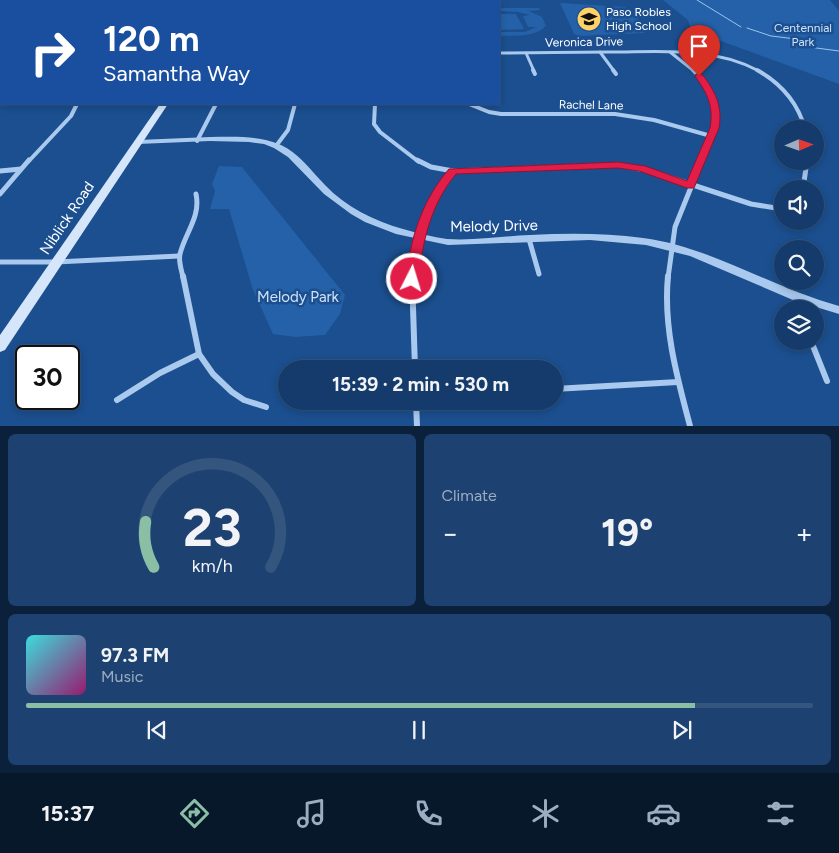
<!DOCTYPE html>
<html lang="en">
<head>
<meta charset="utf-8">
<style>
	body { margin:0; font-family:Figtree,sans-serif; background:#1d4271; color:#f1f3f6; height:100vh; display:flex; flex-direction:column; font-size:19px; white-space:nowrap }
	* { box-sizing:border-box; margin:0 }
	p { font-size:16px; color:#9dadc1 }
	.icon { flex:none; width:28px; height:28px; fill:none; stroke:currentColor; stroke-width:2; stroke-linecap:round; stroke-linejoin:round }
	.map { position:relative; height:426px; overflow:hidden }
	.side { display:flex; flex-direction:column; gap:8px; padding:8px; background:#0b203b; flex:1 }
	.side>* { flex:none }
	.guide { position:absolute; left:0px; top:0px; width:500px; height:105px; box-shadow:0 2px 8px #0003,0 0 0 1px #33557e; background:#1a4fa0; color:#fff; overflow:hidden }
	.needle { width:32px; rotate:88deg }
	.fabs { position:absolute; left:774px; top:120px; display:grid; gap:10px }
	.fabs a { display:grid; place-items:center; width:50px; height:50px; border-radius:50%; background:#143b6b; box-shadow:0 2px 8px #0003,0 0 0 1px #33557e; font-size:25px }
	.speed { position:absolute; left:15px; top:345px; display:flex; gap:10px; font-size:25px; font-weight:700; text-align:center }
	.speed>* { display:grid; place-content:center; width:65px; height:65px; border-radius:50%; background:#143b6b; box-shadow:0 2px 8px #0003,0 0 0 1px #33557e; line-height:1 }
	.speed .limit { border:2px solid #111; border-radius:8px; background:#fff; color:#111 }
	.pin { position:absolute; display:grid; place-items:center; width:42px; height:42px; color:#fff; margin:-51px -21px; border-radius:50% 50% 50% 0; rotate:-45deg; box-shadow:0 0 5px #0007 }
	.pin .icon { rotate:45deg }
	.me { position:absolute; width:55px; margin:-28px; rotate:5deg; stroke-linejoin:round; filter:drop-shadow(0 0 4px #0008) }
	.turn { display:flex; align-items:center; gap:18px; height:105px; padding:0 20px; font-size:22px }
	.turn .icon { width:65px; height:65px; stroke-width:2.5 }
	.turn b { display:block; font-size:35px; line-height:42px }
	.big { font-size:38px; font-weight:700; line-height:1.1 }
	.side .widget { flex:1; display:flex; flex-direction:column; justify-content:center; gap:8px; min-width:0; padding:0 18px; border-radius:8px; background:#1d4271 }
	.side .dial { align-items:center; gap:0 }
	.dial svg { height:130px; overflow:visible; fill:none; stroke:#33557e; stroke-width:7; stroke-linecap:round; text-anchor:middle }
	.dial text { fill:#f1f3f6; stroke:none }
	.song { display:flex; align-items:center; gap:15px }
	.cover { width:60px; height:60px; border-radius:8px; background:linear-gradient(135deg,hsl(180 70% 55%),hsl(320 70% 35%)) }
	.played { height:5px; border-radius:2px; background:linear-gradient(90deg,#8abfa5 85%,#33557e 85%) }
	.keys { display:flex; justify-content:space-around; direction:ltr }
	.heat { display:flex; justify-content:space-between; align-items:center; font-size:28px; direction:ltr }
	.side .tiles { flex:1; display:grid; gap:8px; grid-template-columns:1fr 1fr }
	.widget:last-child { grid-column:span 2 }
	.trip { position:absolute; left:278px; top:360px; width:285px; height:50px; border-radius:25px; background:#143b6b; box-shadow:0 2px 8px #0003,0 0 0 1px #33557e; font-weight:700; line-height:50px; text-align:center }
	.tabs { display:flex; height:80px; justify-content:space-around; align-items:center; background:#08182b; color:#9dadc1 }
	.tabs .icon { width:35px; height:35px }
	.tabs .selected { color:#8abfa5 }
	.tabs b { font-size:22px; color:#f1f3f6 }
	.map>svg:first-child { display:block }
</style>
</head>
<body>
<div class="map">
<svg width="839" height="426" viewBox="0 0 839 426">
	<rect width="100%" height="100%" fill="#1b4f8f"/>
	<g fill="#2461a8">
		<path d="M 663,0 L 830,0 L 839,11 L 839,84 L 691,30 L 688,20 Z"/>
		<path d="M 560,3 L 625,7 L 629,16 L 637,17 L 645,33 L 579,36 L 574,34 Z"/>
		<path d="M 499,8 L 539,8 L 540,10 L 529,11 L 542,17 L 546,26 C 534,38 515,35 499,36 L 499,32 L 525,32 L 536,27 L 528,27 L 523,16 L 530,15 L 518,12 L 499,11 Z"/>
		<path d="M 499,14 L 516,14 L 524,29 L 499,30 Z"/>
		<path d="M 219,166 L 242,167 L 345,295 L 340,314 L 325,335 L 295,337 L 273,334 L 253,290 L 229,209 L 210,209 L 215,191 L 212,184 Z"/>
	</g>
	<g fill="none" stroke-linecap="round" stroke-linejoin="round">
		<g stroke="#9cc4f0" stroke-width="1">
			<path d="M 697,0 L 741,27"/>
			<path d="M 747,28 L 771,36 L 796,39 L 809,47 L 839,51"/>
		</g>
		<g stroke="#a9c9ee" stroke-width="3">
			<path d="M 16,1 L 18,0"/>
			<path d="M 600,52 L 614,71"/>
			<path d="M 670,52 L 694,71"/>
			<path d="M 499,53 C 536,53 573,52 610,52 C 659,52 714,46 759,71"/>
			<path d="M 526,53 L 534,71"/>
		</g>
		<g stroke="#a9c9ee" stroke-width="4">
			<path d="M 533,70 L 535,74"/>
			<path d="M 613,70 L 616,74"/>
			<path d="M 693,70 C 725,101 717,124 702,162"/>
			<path d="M 757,70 C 780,83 798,103 805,129"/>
			<path d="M 375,104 L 374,124 L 380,132 L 419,162"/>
			<path d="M 469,104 L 489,112 L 501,114 L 615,114 L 654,120 L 711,136"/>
			<path d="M 197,141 L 216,104"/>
			<path d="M 276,146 L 288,130 L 295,104"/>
			<path d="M 28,162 L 71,116 L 77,104"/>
		</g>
		<g stroke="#a9c9ee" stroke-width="5">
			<path d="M 417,160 L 431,167 L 453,171 L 619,165 L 650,171 L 751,204 L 782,209"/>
			<path d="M 0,171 L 21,169"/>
			<path d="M 803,189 L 807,161"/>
			<path d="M 0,194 L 29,160"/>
			<path d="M 529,239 L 539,274"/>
			<path d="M 0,262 L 56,262 L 179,256"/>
			<path d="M 183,278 C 182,271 178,261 180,254 C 185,233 201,217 196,194"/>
			<path d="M 412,278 C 417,239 428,201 453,171"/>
			<path d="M 668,278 L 675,227 L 702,160"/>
		</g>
		<g stroke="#a9c9ee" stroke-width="6">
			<path d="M 183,276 L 199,354 L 213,374 L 232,392 L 244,400 L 266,407"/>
			<path d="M 412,276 L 415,369"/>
			<path d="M 668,276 C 663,327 677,377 690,426"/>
			<path d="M 806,309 L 807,300"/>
			<path d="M 811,341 L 827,381"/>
			<path d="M 554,389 L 678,382"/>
			<path d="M 117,400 L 160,373 L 199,354"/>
			<path d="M 416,401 L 417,426"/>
		</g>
		<g fill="#a9c9ee" fill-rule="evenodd">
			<rect x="0" y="29" width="1" height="4"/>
			<path d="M 210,137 C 233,137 259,135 281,145 C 299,153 311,171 325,185 C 346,207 374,221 403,229 C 417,233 433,237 447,239 C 473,241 504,236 530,235 C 568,233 606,233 643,238 C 712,247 772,288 839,306 L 839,314 L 793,300 L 690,256 L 646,245 L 590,240 L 448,245 L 396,234 L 365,222 L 351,214 L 324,194 L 288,157 L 274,148 L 264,144 L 249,142 L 210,141 L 138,144 L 134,142 L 138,140 Z"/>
		</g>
		<path fill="#d6e6fa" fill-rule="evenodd" d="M 160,104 L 168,104 L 5,350 L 0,352 L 0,335 Z"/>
	</g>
	<path fill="#e11d48" stroke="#92132f" d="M 696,74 L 702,74 C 715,91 723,106 719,128 L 694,188 L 687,188 L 639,171 L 618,168 L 456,174 C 431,204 422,242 419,279 L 417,283 L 408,283 L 406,279 C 410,239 422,200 449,169 L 618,162 L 645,166 L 687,181 L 710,128 C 714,106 707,93 695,76 Z"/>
	<defs>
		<symbol id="school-disc" viewBox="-11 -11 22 22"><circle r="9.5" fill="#ffd166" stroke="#1b4f8f"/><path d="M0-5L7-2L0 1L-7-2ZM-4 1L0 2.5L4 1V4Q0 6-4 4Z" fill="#111"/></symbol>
	</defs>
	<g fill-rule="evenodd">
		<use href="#school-disc" x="575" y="5" width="28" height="28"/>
	</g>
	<g text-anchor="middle" stroke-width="5" stroke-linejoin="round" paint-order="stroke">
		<g font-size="12" fill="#fff" stroke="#1b4f8f" text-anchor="start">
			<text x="606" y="16">Paso Robles<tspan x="606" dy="14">High School</tspan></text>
		</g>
		<g font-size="12" fill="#cfe3fa" stroke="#1b4f8f">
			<text x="803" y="32">Centennial<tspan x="803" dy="14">Park</tspan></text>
		</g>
		<g font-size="12" fill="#fff" stroke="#1b4f8f">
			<text transform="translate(584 42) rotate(-1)" y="4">Veronica Drive</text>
			<text transform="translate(591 105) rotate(1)" y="4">Rachel Lane</text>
		</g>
		<g font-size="15" fill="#fff" stroke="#1b4f8f">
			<text transform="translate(67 218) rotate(-56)" y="5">Niblick Road</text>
			<text transform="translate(494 226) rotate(-1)" y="5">Melody Drive</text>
		</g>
		<g font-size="15" fill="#cfe3fa" stroke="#1b4f8f">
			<text x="298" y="302">Melody Park</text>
		</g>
	</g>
</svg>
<div class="fabs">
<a><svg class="needle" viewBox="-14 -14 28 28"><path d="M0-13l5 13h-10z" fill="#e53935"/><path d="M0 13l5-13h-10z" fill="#9dadc1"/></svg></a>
<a><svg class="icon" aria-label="sound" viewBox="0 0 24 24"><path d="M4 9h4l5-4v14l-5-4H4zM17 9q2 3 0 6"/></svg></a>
<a><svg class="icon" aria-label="search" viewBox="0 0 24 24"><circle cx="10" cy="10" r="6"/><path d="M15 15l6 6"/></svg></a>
<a><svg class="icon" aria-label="layers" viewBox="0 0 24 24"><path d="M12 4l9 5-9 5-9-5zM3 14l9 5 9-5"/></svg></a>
</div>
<div class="speed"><div class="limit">30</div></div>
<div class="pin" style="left:699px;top:76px;background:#d93025"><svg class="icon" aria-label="arrive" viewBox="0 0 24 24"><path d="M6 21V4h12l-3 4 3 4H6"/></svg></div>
<svg class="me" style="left:412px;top:279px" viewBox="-20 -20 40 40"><circle r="17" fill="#e11d48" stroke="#fff" stroke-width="3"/><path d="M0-11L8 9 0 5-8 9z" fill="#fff"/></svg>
<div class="trip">15:39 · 2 min · 530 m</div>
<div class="guide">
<div class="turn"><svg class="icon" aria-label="right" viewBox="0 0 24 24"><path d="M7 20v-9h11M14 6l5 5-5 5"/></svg><div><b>120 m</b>Samantha Way</div></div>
</div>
</div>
<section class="side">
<div class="tiles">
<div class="widget dial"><svg viewBox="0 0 100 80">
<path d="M14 69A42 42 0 1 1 86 69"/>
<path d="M14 69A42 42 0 0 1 9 41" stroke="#8abfa5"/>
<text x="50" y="56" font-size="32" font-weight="700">23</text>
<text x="50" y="72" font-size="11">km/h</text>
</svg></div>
<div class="widget"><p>Climate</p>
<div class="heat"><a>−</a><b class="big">19°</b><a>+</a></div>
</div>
<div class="widget">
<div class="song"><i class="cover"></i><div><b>97.3 FM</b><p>Music</p></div></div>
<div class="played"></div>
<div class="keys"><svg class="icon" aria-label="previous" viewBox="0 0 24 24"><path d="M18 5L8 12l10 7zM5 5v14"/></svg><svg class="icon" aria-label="pause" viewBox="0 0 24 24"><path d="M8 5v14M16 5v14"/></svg><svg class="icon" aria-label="next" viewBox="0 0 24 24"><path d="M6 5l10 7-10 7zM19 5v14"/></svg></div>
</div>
</div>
</section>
<nav class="tabs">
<b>15:37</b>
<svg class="icon selected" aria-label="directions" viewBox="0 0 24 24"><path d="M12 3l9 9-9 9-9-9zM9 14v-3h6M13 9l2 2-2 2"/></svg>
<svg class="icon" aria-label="music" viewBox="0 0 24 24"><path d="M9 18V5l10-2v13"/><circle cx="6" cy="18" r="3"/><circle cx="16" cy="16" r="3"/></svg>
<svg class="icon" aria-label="phone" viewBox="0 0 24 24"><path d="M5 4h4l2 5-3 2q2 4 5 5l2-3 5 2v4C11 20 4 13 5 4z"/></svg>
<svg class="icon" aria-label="climate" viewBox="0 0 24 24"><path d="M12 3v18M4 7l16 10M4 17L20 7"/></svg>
<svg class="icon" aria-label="car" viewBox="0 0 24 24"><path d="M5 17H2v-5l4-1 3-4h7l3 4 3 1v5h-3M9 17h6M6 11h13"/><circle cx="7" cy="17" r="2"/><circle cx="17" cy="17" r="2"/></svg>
<svg class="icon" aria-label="filters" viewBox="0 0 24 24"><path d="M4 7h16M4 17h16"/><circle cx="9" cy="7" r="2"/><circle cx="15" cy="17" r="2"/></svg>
</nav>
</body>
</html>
